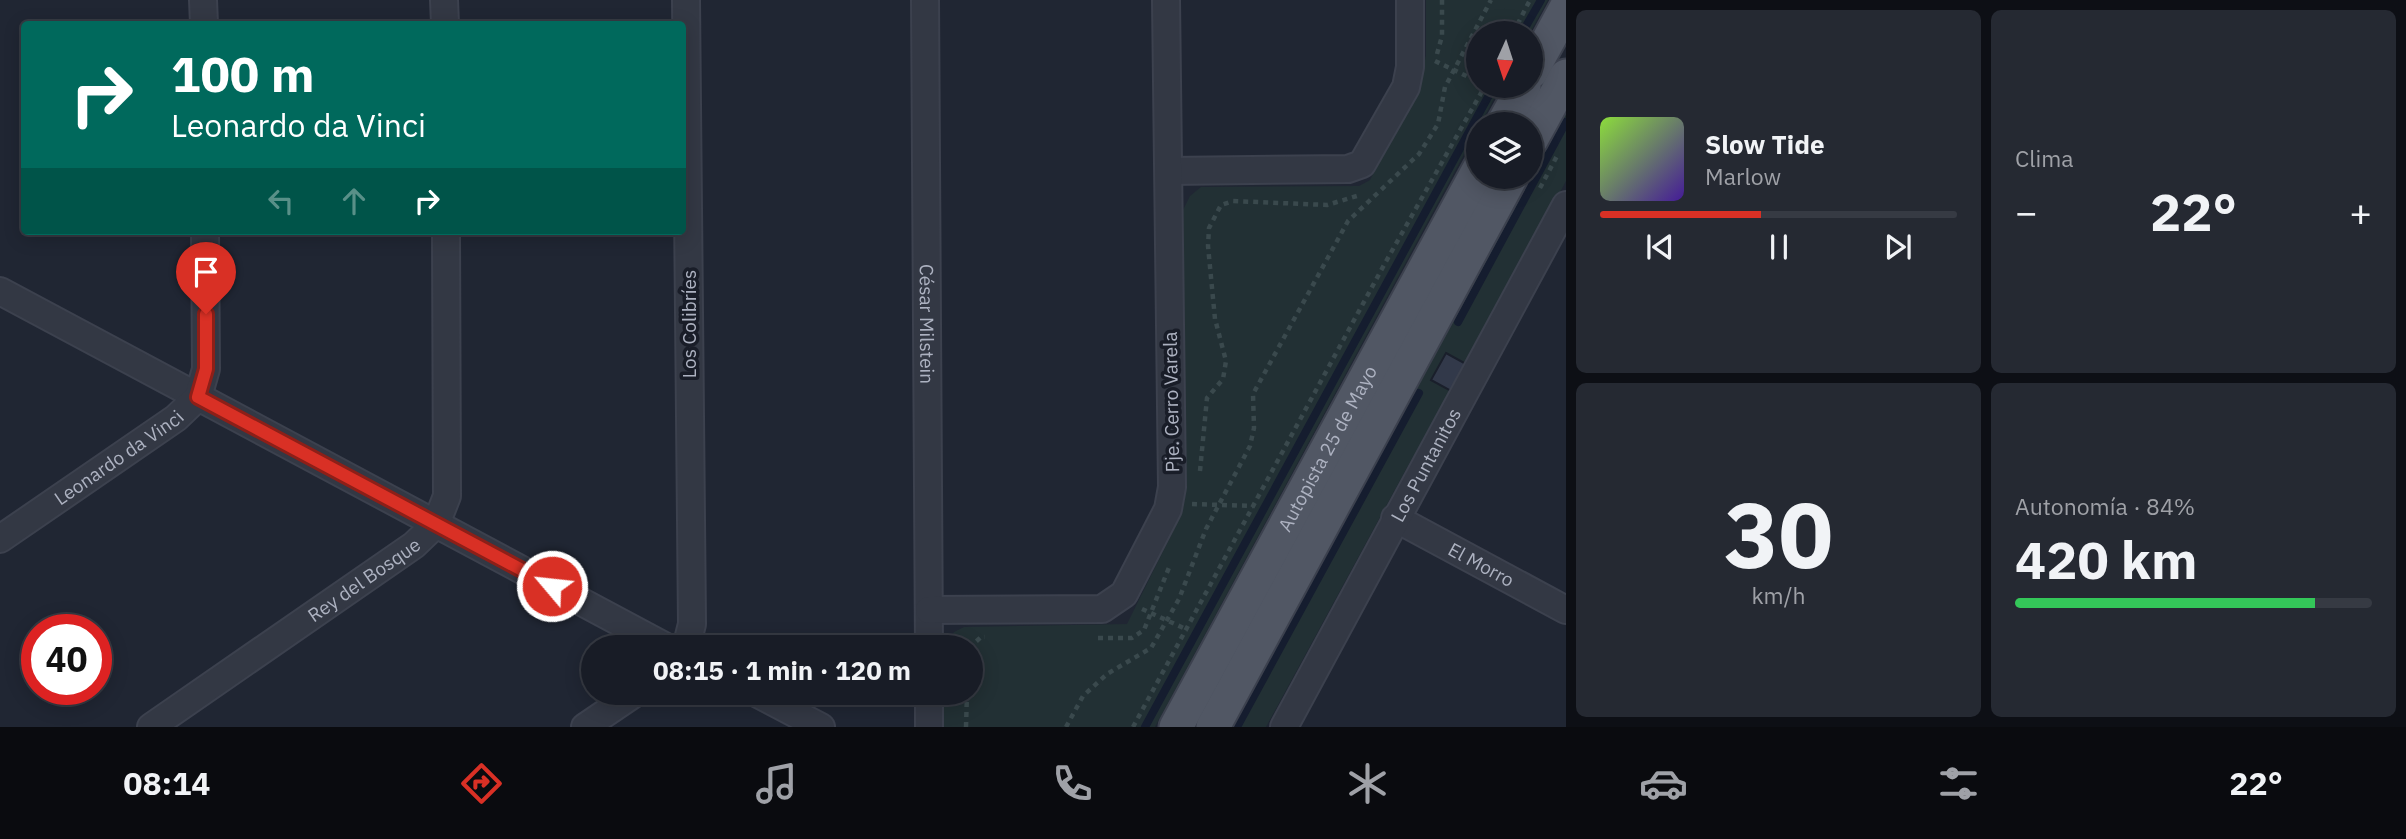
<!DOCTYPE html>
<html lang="es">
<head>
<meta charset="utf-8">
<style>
	body { margin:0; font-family:"IBM Plex Sans",sans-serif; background:#252932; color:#f1f3f6; height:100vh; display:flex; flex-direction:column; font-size:26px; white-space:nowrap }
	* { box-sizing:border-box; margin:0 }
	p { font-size:23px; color:#9fa1a7 }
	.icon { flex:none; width:38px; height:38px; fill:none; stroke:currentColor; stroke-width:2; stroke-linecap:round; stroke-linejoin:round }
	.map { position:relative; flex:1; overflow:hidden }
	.details { display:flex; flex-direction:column; gap:10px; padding:10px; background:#0d0f15; width:840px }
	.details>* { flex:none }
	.hud { position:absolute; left:21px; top:21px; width:665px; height:214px; border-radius:7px; box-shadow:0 4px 18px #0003,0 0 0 2px #363a43; background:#00695c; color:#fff; overflow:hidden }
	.needle { width:46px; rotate:183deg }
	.controls { position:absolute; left:1466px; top:21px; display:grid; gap:14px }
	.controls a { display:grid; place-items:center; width:77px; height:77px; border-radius:50%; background:#181c26; box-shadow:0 4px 18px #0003,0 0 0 2px #363a43; font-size:35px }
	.speed { position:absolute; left:21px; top:614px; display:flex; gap:14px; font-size:35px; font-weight:700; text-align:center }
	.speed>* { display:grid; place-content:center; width:91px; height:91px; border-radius:50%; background:#181c26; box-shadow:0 4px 18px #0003,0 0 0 2px #363a43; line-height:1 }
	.speed .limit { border:10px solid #d22; background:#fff; color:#111 }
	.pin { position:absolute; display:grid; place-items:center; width:60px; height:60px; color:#fff; margin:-72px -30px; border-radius:50% 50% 50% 0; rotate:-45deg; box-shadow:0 0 7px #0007 }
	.pin .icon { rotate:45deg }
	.me { position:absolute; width:77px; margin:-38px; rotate:298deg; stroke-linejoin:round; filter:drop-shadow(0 0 5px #0008) }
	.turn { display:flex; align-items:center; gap:24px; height:147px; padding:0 35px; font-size:32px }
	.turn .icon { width:91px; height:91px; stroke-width:2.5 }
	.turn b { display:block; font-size:49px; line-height:60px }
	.lanes { display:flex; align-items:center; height:66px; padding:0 35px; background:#0003; justify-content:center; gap:35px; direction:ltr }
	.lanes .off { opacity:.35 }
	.big { font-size:52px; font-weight:700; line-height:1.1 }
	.details .tile { flex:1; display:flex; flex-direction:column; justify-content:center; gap:10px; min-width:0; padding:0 24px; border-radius:10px; background:#252932 }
	.details .dial { align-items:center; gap:0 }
	.dial b { font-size:91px; line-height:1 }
	.song { display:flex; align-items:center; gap:21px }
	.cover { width:84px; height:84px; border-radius:10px; background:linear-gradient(135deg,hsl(90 70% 55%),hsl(260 70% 35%)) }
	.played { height:7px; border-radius:4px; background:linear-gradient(90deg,#d93025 45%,#363a43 45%) }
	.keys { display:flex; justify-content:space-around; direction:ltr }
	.heat { display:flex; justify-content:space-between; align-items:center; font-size:38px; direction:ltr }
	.charge { height:10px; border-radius:5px; background:linear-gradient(90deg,#34c759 84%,#363a43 0) }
	.details .tiles { flex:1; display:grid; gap:10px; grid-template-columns:repeat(2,1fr) }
	.trip { position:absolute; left:581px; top:635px; width:402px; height:70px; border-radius:35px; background:#181c26; box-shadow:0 4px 18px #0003,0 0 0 2px #363a43; font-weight:700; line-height:70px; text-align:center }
	.tabs { display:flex; height:112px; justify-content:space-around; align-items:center; background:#0a0b0f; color:#9fa1a7 }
	.tabs .icon { width:49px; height:49px }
	.tabs .selected { color:#d93025 }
	.tabs b { font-size:32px; color:#f1f3f6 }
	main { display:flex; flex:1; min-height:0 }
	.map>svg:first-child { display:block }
</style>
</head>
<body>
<main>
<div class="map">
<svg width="1566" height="727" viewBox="0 0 1566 727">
	<rect width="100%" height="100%" fill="#202633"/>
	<g fill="#223034">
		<path d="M 1426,0 L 1548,0 L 1530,33 L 1479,33 L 1479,86 L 1501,86 L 1155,727 L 944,727 L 944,693 L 971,693 L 971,648 L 944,647 L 954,632 L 964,627 L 1127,624 L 1182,513 L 1186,491 L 1183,210 L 1190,196 L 1201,187 L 1359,186 L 1370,180 L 1423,70 L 1426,55 Z"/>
		<path d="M 1566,105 L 1566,181 L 1451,397 L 1409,464 L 1266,727 L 1230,727 L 1527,177 L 1531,177 L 1531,169 Z"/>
	</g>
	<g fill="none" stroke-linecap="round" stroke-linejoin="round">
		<g stroke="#151d2f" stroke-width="8">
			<path d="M 1522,33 L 1541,0"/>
			<path d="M 1458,322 L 1566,122"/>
			<path d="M 1145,727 L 1494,86"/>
			<path d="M 1237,727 L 1419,393"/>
		</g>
	</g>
	<path fill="#32394a" stroke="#1a1f2b" stroke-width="2" d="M 1446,353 L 1466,364 L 1451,391 L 1431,380 Z"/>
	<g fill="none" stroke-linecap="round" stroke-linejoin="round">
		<defs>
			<g id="minor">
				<path d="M 203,0 L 204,24"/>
				<path d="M 444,0 L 445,24"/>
				<path id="s1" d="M 925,0 L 929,648"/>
				<path d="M 1169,171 L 1348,169 L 1362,164 L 1406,87 L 1410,67 L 1410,0"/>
				<path d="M 0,291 L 668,648"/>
				<path id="s2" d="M 1395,518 L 1566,610"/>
				<path id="s3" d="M 0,539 L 176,418 L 198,397 L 206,369 L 205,231"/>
				<path d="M 929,610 L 1102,609 L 1124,594 L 1168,509 L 1172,487 L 1166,0"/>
				<path d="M 686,648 L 692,624 L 686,0"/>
				<path d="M 756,693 L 821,727"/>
				<path d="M 929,693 L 929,727"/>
				<path id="s4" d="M 151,727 L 414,545 L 436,524 L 447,496 L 446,231"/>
				<path d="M 585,727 L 635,693"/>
				<path id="s5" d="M 1284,727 L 1566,205"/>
			</g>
			<g id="major">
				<path d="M 1531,72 L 1566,8"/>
				<path d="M 1503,124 L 1524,86"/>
				<path d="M 1531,140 L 1566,76"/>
				<path id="s6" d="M 1176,727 L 1479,169"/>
				<path d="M 1213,727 L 1511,177"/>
			</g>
		</defs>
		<use href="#minor" stroke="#3c414e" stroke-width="30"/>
		<use href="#major" stroke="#3c414e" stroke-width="37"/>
		<g stroke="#3a494d" stroke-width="4.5" stroke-dasharray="5 5" stroke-linecap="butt">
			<path d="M 1513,33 L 1530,0"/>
			<path d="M 1437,54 L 1442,36 L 1442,0"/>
			<path d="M 1435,61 L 1479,82"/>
			<path d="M 1540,188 L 1557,156"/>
			<path d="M 1200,471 L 1207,398 L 1223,379 L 1226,361 L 1215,319 L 1208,246 L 1209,228 L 1221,205 L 1233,201 L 1327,205 L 1360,195"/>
			<path d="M 1192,504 L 1254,506"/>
			<path d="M 1142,609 L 1188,630"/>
			<path d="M 1098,638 L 1132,638 L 1144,630 L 1170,565"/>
			<path d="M 969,648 L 981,637 L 985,637"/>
			<path d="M 966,727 L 967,693"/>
			<path d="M 1066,727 L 1083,696 L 1107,674 L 1151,648 L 1179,599 L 1206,529 L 1250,446 L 1254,428 L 1253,394 L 1348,221 L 1419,154 L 1438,124 L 1445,87 L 1491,0"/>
			<path d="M 1133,727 L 1384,265 L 1485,86"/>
		</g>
		<use href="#minor" stroke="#333844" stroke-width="26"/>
		<use href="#major" stroke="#515764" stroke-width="33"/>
	</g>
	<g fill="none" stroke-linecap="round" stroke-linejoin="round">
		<defs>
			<path id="route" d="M 206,314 L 206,369 L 198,397 L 552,586"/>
		</defs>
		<use href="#route" stroke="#8d1f18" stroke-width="18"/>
		<use href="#route" stroke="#d93025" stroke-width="12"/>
	</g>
	<g text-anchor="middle" stroke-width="7" stroke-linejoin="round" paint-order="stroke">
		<g font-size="19" fill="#adb2c1" stroke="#191d28">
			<text transform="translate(689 324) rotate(-90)" y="7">Los Colibríes</text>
			<text dy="7" stroke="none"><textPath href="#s1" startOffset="324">César Milstein</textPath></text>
			<text transform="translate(1171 402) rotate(-91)" y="7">Pje. Cerro Varela</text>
			<text dy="7" stroke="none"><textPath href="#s6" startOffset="317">Autopista 25 de Mayo</textPath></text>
			<text dy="7" stroke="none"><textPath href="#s3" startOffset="144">Leonardo da Vinci</textPath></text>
			<text dy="7" stroke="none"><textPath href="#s5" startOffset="298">Los Puntanitos</textPath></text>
			<text dy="7" stroke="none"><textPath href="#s2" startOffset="98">El Morro</textPath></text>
			<text dy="7" stroke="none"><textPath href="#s4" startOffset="259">Rey del Bosque</textPath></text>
		</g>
	</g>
</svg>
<div class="controls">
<a><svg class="needle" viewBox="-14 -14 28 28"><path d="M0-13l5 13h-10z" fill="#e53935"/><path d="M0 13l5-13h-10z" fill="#9fa1a7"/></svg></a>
<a><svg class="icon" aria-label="layers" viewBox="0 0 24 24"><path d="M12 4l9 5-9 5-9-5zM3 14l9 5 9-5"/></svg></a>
</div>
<div class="speed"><div class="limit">40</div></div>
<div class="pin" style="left:206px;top:314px;background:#d93025"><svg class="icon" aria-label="arrive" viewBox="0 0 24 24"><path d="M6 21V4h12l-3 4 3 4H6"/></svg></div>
<svg class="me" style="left:552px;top:586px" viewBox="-20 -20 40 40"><circle r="17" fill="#d93025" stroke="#fff" stroke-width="3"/><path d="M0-11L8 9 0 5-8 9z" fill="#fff"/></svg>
<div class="trip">08:15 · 1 min · 120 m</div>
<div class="hud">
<div class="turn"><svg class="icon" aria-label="right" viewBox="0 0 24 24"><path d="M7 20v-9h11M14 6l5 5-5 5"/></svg><div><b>100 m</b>Leonardo da Vinci</div></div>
<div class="lanes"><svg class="icon off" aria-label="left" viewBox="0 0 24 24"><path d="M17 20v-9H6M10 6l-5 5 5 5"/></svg><svg class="icon off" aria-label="ahead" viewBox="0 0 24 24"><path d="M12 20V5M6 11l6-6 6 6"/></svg><svg class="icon" aria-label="right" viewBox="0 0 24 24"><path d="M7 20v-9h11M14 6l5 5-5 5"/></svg></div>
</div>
</div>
<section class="details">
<div class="tiles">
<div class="tile">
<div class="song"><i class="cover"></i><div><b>Slow Tide</b><p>Marlow</p></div></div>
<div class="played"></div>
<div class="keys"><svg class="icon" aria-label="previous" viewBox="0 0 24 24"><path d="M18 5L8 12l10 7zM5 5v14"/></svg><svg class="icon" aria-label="pause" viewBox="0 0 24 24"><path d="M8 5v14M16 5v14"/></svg><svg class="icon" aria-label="next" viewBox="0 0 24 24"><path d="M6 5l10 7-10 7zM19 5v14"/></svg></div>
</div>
<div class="tile"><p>Clima</p>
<div class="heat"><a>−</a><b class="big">22°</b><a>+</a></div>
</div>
<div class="tile dial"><b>30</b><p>km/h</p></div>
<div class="tile"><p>Autonomía · 84%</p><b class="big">420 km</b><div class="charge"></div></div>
</div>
</section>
</main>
<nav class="tabs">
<b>08:14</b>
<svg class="icon selected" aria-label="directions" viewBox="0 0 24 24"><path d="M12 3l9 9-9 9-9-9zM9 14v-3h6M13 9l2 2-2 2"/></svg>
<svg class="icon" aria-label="music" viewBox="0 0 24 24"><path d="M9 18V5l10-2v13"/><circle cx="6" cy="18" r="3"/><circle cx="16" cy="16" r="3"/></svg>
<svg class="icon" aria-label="phone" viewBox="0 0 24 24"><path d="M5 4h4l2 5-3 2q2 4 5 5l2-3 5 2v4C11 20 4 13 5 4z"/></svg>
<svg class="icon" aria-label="climate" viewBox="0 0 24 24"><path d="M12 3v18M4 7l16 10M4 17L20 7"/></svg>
<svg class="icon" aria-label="car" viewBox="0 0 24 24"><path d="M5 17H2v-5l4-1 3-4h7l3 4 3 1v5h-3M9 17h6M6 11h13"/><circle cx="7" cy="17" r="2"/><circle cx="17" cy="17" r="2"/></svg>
<svg class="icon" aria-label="filters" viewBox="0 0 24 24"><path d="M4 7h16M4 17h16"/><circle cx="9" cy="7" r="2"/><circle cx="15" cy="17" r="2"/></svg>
<b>22°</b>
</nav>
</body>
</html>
